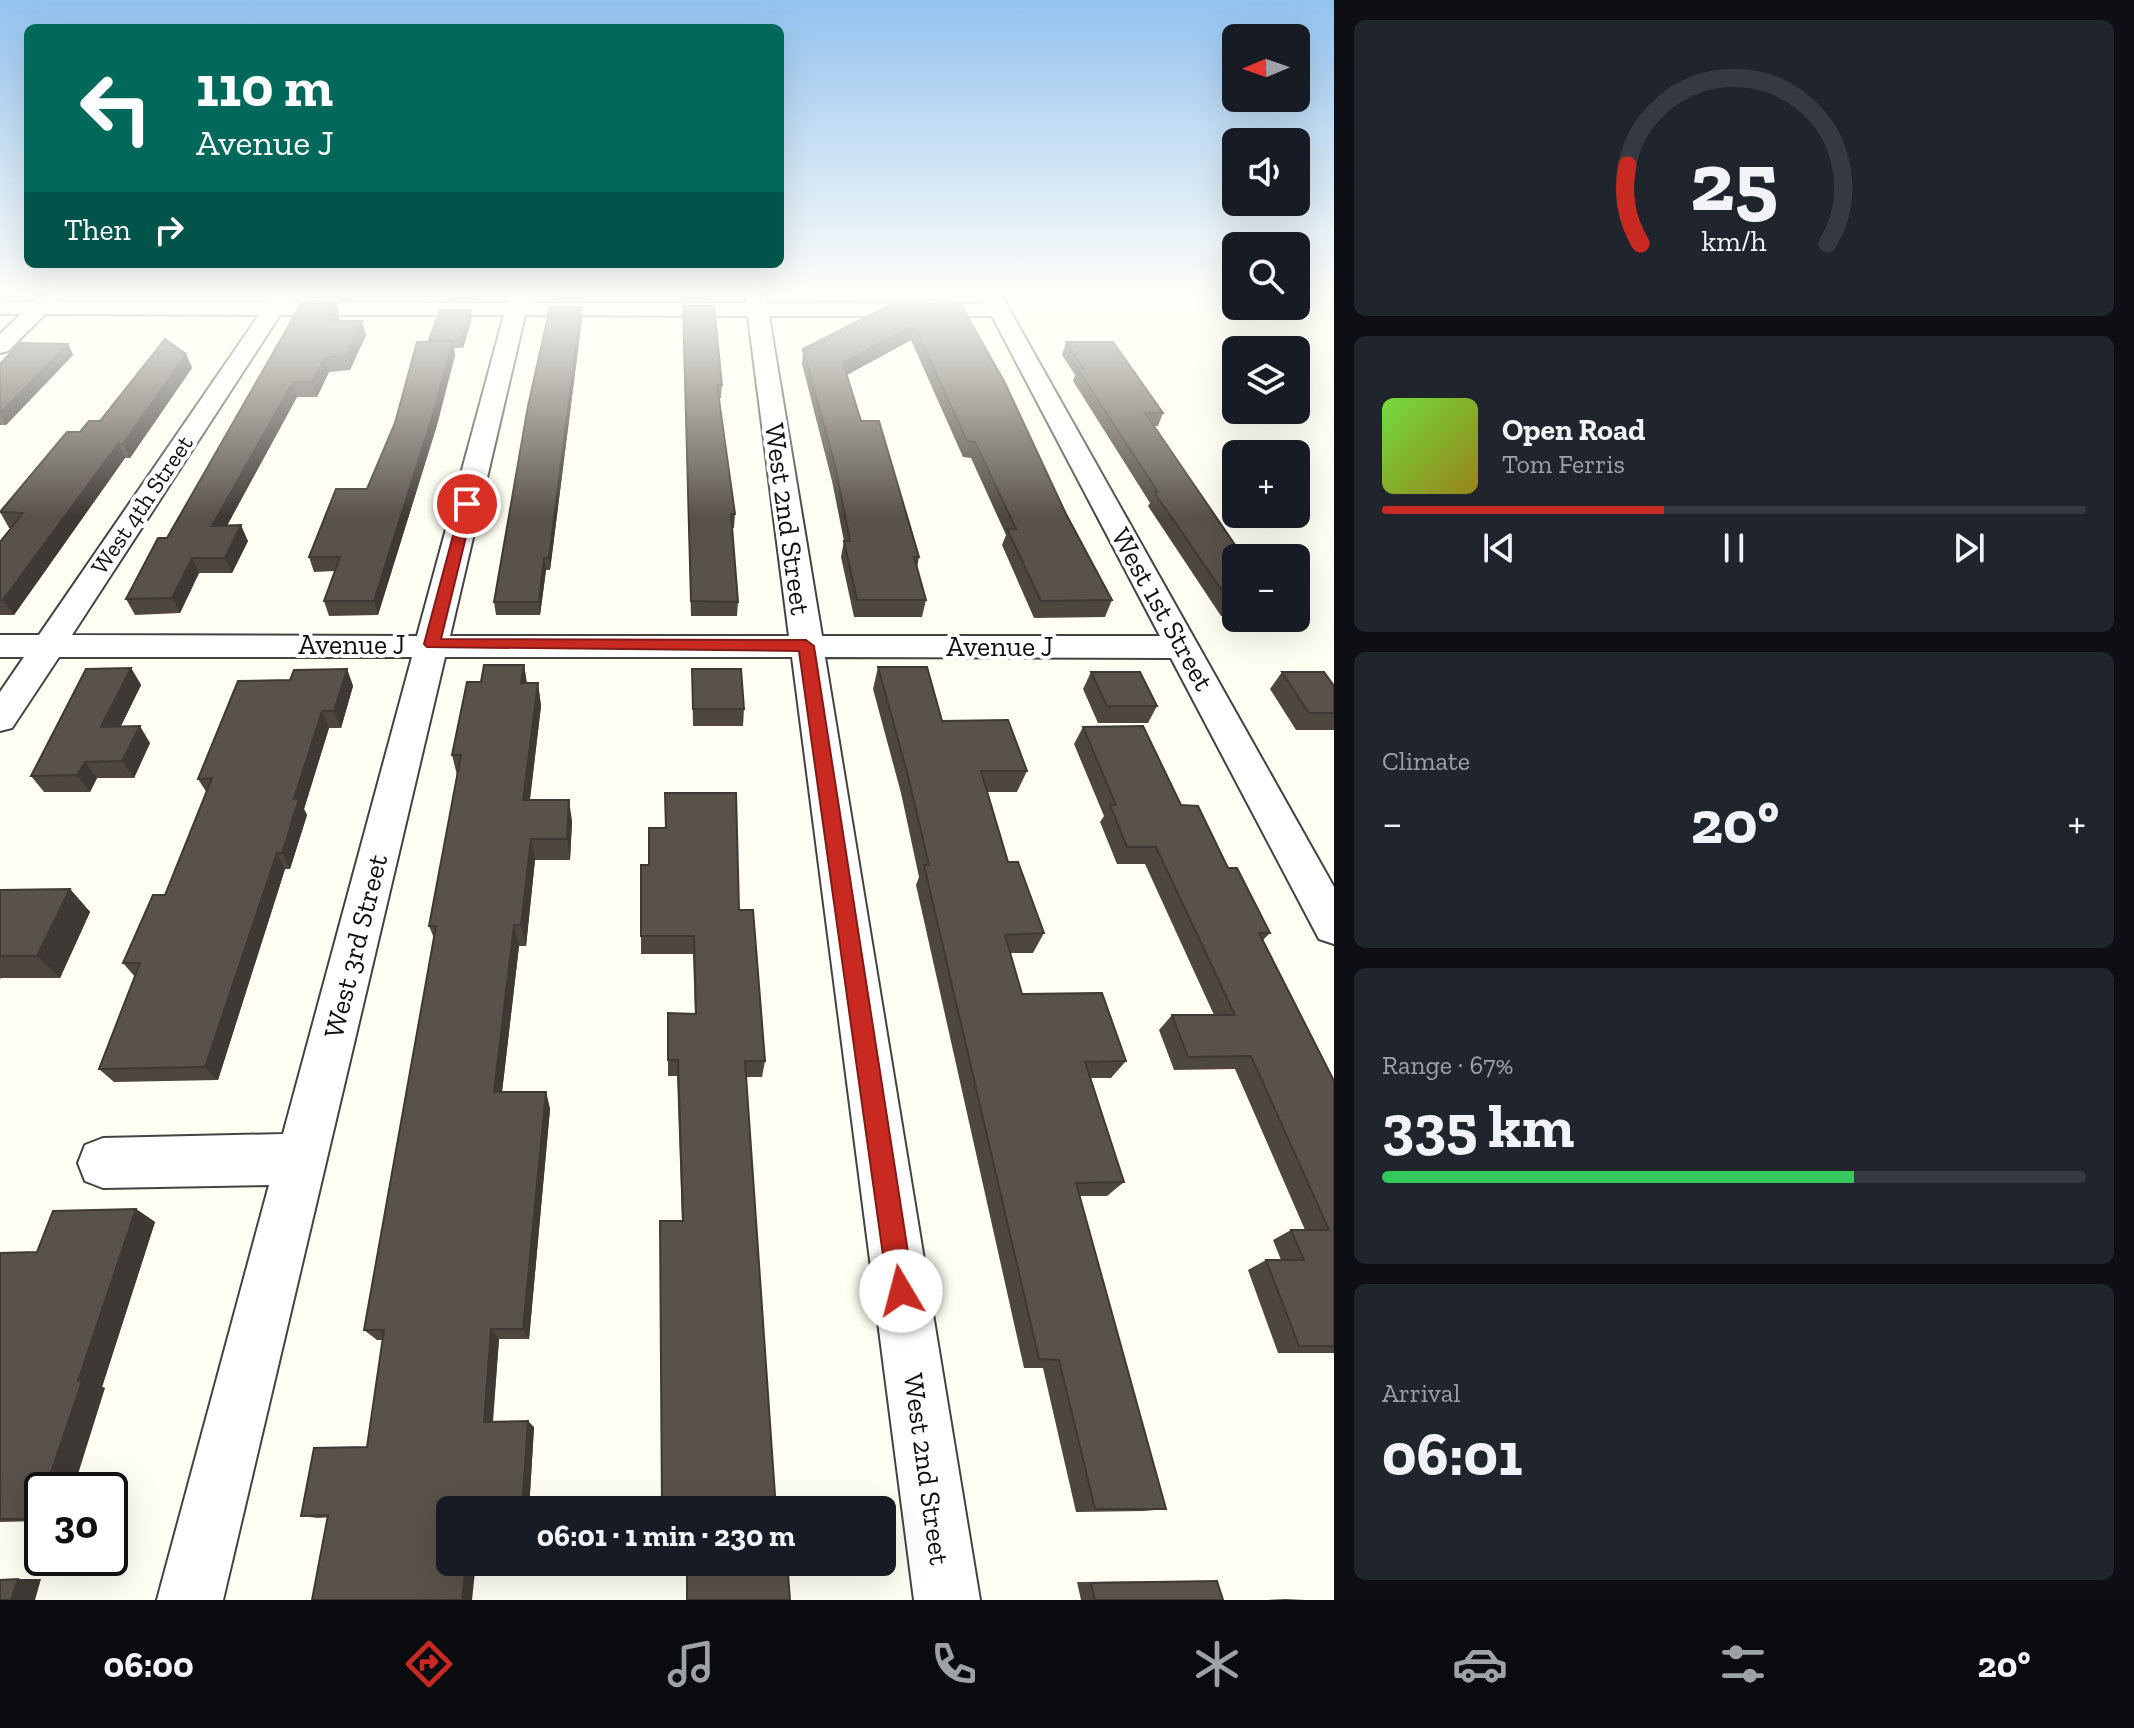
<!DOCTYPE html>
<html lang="en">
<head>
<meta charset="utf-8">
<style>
	body { margin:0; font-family:"Zilla Slab",serif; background:#20242c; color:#f1f3f6; height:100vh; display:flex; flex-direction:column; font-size:30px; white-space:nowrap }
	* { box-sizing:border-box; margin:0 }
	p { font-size:26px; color:#9ea1a6 }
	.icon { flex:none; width:44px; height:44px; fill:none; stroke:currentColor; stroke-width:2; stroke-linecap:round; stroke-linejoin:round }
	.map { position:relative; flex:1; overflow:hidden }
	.side { display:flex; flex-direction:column; gap:20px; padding:20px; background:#0d0f14; width:800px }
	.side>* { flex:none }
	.guide { position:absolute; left:24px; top:24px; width:760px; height:244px; border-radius:12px; box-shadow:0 8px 32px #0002; background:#00695c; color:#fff; overflow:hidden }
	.needle { width:52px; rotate:268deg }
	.fabs { position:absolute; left:1222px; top:24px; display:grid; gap:16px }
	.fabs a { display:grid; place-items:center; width:88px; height:88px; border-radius:12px; background:#171b24; box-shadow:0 8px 32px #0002; font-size:40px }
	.speed { position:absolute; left:24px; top:1472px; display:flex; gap:16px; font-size:40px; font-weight:700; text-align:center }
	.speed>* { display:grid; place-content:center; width:104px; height:104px; border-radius:50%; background:#171b24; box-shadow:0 8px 32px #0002; line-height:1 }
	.speed .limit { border:4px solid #111; border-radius:12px; background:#fff; color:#111 }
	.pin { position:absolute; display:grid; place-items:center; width:68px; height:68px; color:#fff; margin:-34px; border:4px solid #fff; border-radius:50%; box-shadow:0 2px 8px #0007 }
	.me { position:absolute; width:88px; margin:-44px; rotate:352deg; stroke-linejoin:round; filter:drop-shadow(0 0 6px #0008) }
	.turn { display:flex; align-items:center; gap:28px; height:168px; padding:0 40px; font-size:36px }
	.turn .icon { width:104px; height:104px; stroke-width:2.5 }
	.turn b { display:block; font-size:56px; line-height:68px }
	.then { display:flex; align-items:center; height:76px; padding:0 40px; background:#0003; gap:16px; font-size:30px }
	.big { font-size:60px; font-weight:700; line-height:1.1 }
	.side .widget { flex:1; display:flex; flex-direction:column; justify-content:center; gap:12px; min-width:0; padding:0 28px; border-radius:12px; background:#20242c }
	.side .dial { align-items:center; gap:0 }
	.dial svg { height:208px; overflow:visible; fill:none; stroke:#363941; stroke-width:7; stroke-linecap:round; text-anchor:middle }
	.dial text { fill:#f1f3f6; stroke:none }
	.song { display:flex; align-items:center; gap:24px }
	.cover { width:96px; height:96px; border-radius:12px; background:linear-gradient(135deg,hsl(100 70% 55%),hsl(50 70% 35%)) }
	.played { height:8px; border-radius:4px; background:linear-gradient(90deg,#c82920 40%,#363941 40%) }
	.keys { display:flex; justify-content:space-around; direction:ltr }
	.heat { display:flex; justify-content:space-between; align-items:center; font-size:44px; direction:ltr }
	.charge { height:12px; border-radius:6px; background:linear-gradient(90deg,#34c759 67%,#363941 0) }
	.trip { position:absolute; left:436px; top:1496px; width:460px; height:80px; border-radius:12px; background:#171b24; box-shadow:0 8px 32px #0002; font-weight:700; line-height:80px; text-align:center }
	.tab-bar { display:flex; height:128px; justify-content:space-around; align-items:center; background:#090b0e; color:#9ea1a6 }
	.tab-bar .icon { width:56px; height:56px }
	.tab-bar .on { color:#c82920 }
	.tab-bar b { font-size:36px; color:#f1f3f6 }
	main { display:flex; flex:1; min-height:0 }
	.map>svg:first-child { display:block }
</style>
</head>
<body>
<main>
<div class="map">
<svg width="1334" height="1600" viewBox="0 0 1334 1600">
	<rect width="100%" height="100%" fill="#fffef2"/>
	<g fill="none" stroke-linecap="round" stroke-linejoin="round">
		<defs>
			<path id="minor" d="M 274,293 L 292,293 L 288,302 L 507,303 L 510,293 L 530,293 L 528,303 L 746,303 L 745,293 L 765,293 L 767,303 L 985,304 L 980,293 L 1000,293 L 1334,887 L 1334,944 L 1319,939 L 1171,658 L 825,657 L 980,1600 L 914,1600 L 792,657 L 445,657 L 223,1600 L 157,1600 L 269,1185 L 103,1188 L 85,1181 L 78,1163 L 85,1145 L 103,1138 L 283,1134 L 412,657 L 59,657 L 12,728 L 0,731 L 0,692 L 24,657 L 0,657 L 0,635 L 39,635 L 259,315 L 45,314 L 8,351 L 0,353 L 0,334 L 21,314 L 0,314 L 0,302 L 34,302 L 48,294 L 55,296 L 57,302 L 268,302 ZM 280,315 L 504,315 L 417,636 L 72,635 ZM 525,315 L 748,316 L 789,636 L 450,636 ZM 769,316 L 992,316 L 1160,636 L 822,636 Z"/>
		</defs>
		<use href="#minor" stroke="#434343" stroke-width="4"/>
		<use href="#minor" fill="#fff" fill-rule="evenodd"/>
	</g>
	<g fill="#4d4740">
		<path d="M 313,293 L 354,293 L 350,299 L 315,299 Z"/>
		<path d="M 447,293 L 480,293 L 478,300 L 448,300 Z"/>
		<path d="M 554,293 L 585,293 L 584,300 L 554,300 Z"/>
		<path d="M 682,293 L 711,293 L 711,300 L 683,300 Z"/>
		<path d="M 925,293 L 950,293 L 949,301 L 923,301 Z"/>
		<path d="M 961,305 L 1066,514 L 1112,600 L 1105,617 L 1034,618 L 1002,545 L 1006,535 L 971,458 L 963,457 L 911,340 L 847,375 L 861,421 L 919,557 L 917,568 L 926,600 L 922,617 L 854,617 L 841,557 L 844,541 L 832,481 L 802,364 L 803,349 Z"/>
		<path d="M 340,318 L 339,321 L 366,335 L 350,370 L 329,372 L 317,397 L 297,397 L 227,526 L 248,541 L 232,573 L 199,573 L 180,613 L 135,615 L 126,599 L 167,538 Z"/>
		<path d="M 472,318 L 463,348 L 454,348 L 455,355 L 437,425 L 378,615 L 329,616 L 324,601 L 335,571 L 314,572 L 309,557 L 367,489 L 429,340 Z"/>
		<path d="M 582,318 L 550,570 L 546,570 L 540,615 L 496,615 L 494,602 Z"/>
		<path d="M 683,319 L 722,385 L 721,398 L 719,398 L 735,514 L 734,528 L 732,528 L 738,602 L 737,616 L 691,616 Z"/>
		<path d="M 1066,342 L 1163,413 L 1158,426 L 1154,426 L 1236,558 L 1236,616 L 1221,616 L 1148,506 L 1150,503 L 1073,381 L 1075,375 L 1062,355 Z"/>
		<path d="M 68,344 L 73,355 L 6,425 L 0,425 L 0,364 Z"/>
		<path d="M 186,354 L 192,368 L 130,458 L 125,458 L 14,615 L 0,615 L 0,542 L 11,528 L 9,528 L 0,512 L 80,432 L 100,421 Z"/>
		<path d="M 524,665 L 527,683 L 538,683 L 541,706 L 530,800 L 572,821 L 570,860 L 535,860 L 526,946 L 519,946 L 502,1092 L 546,1092 L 550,1109 L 529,1339 L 499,1339 L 493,1422 L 534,1427 L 529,1510 L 450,1510 L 318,1518 L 301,1516 L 367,1447 L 383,1340 L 377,1340 L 364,1330 L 434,938 L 429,926 L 457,775 L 452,755 L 481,682 Z"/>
		<path d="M 878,667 L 942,721 L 1027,771 L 1017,792 L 987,792 L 1008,862 L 1044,933 L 1033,953 L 1010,953 L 1022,994 L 1126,1061 L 1111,1078 L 1091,1078 L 1124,1182 L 1107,1196 L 1080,1196 L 1166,1509 L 1144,1511 L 1076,1512 L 1043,1368 L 1024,1368 L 916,885 L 919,877 L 901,793 L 873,689 Z"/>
		<path d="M 131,668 L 141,685 L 121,726 L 150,743 L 134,778 L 97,778 L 90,792 L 44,792 L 31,776 Z"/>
		<path d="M 347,669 L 353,686 L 341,728 L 329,728 L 304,809 L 307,815 L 290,869 L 285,869 L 218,1080 L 114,1082 L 99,1069 L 135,977 L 123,963 L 165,895 L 207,793 L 198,779 Z"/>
		<path d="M 692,669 L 744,709 L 743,726 L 693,726 Z"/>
		<path d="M 1091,672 L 1157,706 L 1148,723 L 1098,723 L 1083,689 Z"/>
		<path d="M 1282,672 L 1334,686 L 1334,730 L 1296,730 L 1270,689 Z"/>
		<path d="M 1083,727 L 1181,805 L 1228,868 L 1270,933 L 1263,940 L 1334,1081 L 1334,1353 L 1278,1353 L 1248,1270 L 1266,1260 L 1281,1260 L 1273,1240 L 1291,1230 L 1305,1230 L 1235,1069 L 1174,1070 L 1159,1030 L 1172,1015 L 1214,1015 L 1145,864 L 1117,864 L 1100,822 L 1104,816 L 1074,744 Z"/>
		<path d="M 649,865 L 739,910 L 765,1061 L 762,1077 L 746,1077 L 776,1510 L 682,1221 L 677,1076 L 668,1076 L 668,1013 L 695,1014 L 693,954 L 641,954 L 641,936 Z"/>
		<path d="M 70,889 L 90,912 L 60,978 L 1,978 L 0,979 L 0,890 Z"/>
		<path d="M 136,1209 L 155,1222 L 102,1387 L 105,1388 L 42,1490 L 42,1521 L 0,1522 L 0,1253 L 37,1252 Z"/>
		<path d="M 1199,1581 L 1217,1581 L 1223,1600 L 1081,1600 L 1077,1582 Z"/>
		<path d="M 1285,1599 L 1306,1600 L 1267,1600 Z"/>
	</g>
	<g fill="#3e3934">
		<path d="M 0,293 L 12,293 L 5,299 L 0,300 Z"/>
		<path d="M 337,304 L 340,318 L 331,335 L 327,321 Z"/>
		<path d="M 581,307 L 582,318 L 550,570 L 549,558 Z"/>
		<path d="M 471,310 L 472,318 L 463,348 L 461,340 Z"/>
		<path d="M 362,321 L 366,335 L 350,370 L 347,356 Z"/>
		<path d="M 914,325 L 911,340 L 841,378 L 843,363 Z"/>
		<path d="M 453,341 L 455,355 L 437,425 L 378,615 L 374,601 Z"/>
		<path d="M 68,344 L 73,355 L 6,425 L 0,413 Z"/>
		<path d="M 186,354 L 192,368 L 130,458 L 123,444 Z"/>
		<path d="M 325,358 L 329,372 L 317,397 L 312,382 Z"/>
		<path d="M 293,382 L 297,397 L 218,541 L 212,526 Z"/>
		<path d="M 118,444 L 125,458 L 14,615 L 3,600 Z"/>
		<path d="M 241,525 L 248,541 L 232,573 L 225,558 Z"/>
		<path d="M 192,558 L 199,573 L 180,613 L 172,598 Z"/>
		<path d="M 544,558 L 546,570 L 540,615 L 539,602 Z"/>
		<path d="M 524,665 L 527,687 L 521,683 Z"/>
		<path d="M 131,668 L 141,685 L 112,744 L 101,727 Z"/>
		<path d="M 347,669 L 353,686 L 341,728 L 334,711 Z"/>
		<path d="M 538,683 L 541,706 L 527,822 L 523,800 Z"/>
		<path d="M 322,711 L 329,728 L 304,809 L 307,815 L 290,869 L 282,853 L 294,799 Z"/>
		<path d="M 140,726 L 150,743 L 134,778 L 122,761 Z"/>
		<path d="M 85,762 L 97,778 L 90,792 L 77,775 Z"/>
		<path d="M 569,800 L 572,821 L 570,860 L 567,839 Z"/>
		<path d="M 531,839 L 535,860 L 526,946 L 521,925 Z"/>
		<path d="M 277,853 L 285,869 L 218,1080 L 205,1067 Z"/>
		<path d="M 70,889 L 90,912 L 60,978 L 37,956 Z"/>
		<path d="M 514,925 L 519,946 L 500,1109 L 494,1092 Z"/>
		<path d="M 546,1092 L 550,1109 L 529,1339 L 523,1329 Z"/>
		<path d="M 136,1209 L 155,1222 L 102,1387 L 105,1388 L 73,1490 L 45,1490 L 78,1381 Z"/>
		<path d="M 491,1329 L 499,1339 L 492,1428 L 484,1422 Z"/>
		<path d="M 528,1421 L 534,1427 L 529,1510 L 525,1510 L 522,1509 Z"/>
		<path d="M 42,1498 L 42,1519 L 35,1519 Z"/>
		<path d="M 466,1562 L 476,1562 L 472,1600 L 462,1600 Z"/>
		<path d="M 18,1579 L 41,1579 L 35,1600 L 11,1600 Z"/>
	</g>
	<g fill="#59524b" stroke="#3e3934" stroke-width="2">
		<path d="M 301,304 L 337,304 L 327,321 L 362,321 L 347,356 L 325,358 L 312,382 L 293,382 L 212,526 L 241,525 L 225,558 L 192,558 L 172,598 L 126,599 L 158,538 L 167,538 Z"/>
		<path d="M 890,305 L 961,305 L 1005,383 L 1066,514 L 1112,600 L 1041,601 L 1007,529 L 1016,529 L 975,442 L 967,441 L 914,325 L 843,363 L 861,421 L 879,421 L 919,557 L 914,557 L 926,600 L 857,600 L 844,541 L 850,541 L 835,465 L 803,349 Z"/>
		<path d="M 683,306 L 714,306 L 722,385 L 717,385 L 735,514 L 731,514 L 738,602 L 691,601 Z"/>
		<path d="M 550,307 L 581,307 L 549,558 L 544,558 L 539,602 L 494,602 L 528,406 Z"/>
		<path d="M 440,310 L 471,310 L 461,340 L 429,340 Z"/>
		<path d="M 165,339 L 186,354 L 123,444 L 118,444 L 3,600 L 0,600 L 0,542 L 23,513 L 0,512 L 67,432 L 80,432 L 89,421 L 100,421 Z"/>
		<path d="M 453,341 L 434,411 L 374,601 L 324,601 L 340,557 L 309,557 L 336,489 L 367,489 L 395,423 L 417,342 Z"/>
		<path d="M 1066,342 L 1113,342 L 1163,413 L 1145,413 L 1244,558 L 1236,558 L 1236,602 L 1230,602 L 1154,492 L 1158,492 L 1077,368 L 1083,368 Z"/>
		<path d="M 20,343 L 68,344 L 0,413 L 0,364 Z"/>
		<path d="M 484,665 L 524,665 L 521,683 L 538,683 L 523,800 L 569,800 L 567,839 L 531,839 L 521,925 L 514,925 L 494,1092 L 546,1092 L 523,1329 L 491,1329 L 484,1422 L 528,1421 L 522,1509 L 450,1510 L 450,1562 L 466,1562 L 462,1600 L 312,1600 L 328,1515 L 301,1516 L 314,1448 L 367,1447 L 384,1330 L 364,1330 L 436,926 L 429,926 L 461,755 L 452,755 L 467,682 L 481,682 Z"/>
		<path d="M 878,667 L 927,667 L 942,721 L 1008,720 L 1027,771 L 981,771 L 1008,862 L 1018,862 L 1044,933 L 1005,935 L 1022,994 L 1102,993 L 1126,1061 L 1085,1062 L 1124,1182 L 1076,1183 L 1166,1509 L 1095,1509 L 1059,1360 L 1039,1359 L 924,865 L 929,865 L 907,772 Z"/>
		<path d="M 131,668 L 101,727 L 140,726 L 122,761 L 85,762 L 77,775 L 31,776 L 86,669 Z"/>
		<path d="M 347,669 L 334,711 L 322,711 L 294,799 L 299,799 L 282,853 L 277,853 L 205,1067 L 99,1069 L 140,963 L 123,963 L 153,895 L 165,895 L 212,778 L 198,779 L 238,681 L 290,680 L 294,670 Z"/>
		<path d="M 692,669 L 741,669 L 744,709 L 693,709 Z"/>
		<path d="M 1091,672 L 1140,672 L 1157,706 L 1107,706 Z"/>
		<path d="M 1282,672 L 1324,672 L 1334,686 L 1334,713 L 1309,713 Z"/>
		<path d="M 1143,726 L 1181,805 L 1198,806 L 1228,868 L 1237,868 L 1270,933 L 1259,933 L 1334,1081 L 1334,1346 L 1299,1346 L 1266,1260 L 1304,1260 L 1291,1230 L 1329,1230 L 1251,1056 L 1188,1057 L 1172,1015 L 1235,1015 L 1156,847 L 1127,847 L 1110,805 L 1116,805 L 1083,727 Z"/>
		<path d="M 665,793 L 736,793 L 739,910 L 753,910 L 765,1061 L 745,1061 L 776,1510 L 662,1510 L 660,1221 L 683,1221 L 678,1060 L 668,1060 L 668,1013 L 696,1014 L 694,936 L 641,936 L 641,865 L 649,865 L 649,828 L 666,828 Z"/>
		<path d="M 70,889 L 37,956 L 0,956 L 0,890 Z"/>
		<path d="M 136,1209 L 78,1381 L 82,1381 L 45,1490 L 42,1490 L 42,1498 L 35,1519 L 0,1519 L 0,1253 L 37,1252 L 53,1211 Z"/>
		<path d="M 687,1562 L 780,1562 L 780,1573 L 788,1573 L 790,1600 L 687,1600 Z"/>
		<path d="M 18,1579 L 11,1600 L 0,1600 L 0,1580 Z"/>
		<path d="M 1217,1581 L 1223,1600 L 1095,1600 L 1091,1583 Z"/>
	</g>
	<linearGradient id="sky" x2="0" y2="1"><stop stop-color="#93c2ef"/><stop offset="0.57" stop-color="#fffff9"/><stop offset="1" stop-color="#fffff9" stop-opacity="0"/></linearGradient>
	<rect width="1334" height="517" fill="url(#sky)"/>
	<path fill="#c82920" stroke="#821b15" stroke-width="2" d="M 462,502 L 474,504 L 441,639 L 806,640 L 814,646 L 914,1291 L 911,1301 L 901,1304 L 892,1301 L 888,1291 L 799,651 L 427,647 L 424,644 Z"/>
	<g text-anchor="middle" stroke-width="8" stroke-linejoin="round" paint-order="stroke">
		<g font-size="24" fill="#101010" stroke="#fff">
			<text transform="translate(142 505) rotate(-56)" y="8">West 4th Street</text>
		</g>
		<g font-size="28" fill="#101010" stroke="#fff">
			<text transform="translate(788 519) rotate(82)" y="10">West 2nd Street</text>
			<text transform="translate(1163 609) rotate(61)" y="10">West 1st Street</text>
			<text x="352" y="654">Avenue J</text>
			<text x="1000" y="656">Avenue J</text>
			<text transform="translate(355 946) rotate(-76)" y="10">West 3rd Street</text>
			<text transform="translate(927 1469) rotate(82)" y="10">West 2nd Street</text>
		</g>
	</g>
</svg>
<div class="fabs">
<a><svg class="needle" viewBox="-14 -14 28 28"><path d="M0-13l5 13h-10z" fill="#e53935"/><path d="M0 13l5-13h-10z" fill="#9ea1a6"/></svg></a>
<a><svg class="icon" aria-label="sound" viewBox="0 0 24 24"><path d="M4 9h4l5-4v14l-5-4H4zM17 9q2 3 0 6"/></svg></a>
<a><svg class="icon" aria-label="search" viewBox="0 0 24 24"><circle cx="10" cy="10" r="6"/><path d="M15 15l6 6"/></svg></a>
<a><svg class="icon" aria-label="layers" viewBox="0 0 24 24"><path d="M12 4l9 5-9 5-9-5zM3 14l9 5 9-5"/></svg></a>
<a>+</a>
<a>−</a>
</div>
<div class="speed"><div class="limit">30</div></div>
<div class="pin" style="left:467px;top:504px;background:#d93025"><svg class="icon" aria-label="arrive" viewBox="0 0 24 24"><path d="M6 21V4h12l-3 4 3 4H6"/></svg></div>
<svg class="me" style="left:901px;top:1291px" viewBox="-20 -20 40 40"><circle r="19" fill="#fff"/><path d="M0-13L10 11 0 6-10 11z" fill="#c82920"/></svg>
<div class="trip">06:01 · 1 min · 230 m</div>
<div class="guide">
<div class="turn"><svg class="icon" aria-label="left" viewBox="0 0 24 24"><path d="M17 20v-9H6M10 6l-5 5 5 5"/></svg><div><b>110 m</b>Avenue J</div></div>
<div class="then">Then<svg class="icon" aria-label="right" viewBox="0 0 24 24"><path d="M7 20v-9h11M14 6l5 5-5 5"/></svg></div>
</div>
</div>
<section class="side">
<div class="widget dial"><svg viewBox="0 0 100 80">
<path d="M14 69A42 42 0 1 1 86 69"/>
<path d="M14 69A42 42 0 0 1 9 39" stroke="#c82920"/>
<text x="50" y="56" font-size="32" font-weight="700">25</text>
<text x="50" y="72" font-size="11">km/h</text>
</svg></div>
<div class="widget">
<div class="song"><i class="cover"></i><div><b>Open Road</b><p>Tom Ferris</p></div></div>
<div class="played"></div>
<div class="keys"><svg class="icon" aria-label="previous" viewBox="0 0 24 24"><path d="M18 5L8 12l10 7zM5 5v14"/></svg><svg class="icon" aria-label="pause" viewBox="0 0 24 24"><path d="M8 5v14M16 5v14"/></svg><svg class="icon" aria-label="next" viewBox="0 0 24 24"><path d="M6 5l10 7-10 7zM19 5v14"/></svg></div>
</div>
<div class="widget"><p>Climate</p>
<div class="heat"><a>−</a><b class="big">20°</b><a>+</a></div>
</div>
<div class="widget"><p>Range · 67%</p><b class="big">335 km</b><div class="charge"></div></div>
<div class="widget"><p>Arrival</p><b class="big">06:01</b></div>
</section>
</main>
<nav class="tab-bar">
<b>06:00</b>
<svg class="icon on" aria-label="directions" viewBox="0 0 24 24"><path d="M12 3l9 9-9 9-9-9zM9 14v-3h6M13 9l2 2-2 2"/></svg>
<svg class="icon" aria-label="music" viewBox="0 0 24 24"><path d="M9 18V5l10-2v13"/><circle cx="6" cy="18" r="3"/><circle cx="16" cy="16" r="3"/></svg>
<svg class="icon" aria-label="phone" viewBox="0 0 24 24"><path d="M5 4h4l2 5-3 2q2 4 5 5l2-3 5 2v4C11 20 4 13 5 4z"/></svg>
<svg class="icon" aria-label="climate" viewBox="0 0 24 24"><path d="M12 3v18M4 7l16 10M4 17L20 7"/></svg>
<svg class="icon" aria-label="car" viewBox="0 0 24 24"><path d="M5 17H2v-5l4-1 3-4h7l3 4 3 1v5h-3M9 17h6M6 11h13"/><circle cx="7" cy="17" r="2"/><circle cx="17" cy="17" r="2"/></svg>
<svg class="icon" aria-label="filters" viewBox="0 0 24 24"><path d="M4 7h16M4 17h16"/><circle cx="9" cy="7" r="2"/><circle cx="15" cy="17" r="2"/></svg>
<b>20°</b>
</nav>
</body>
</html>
